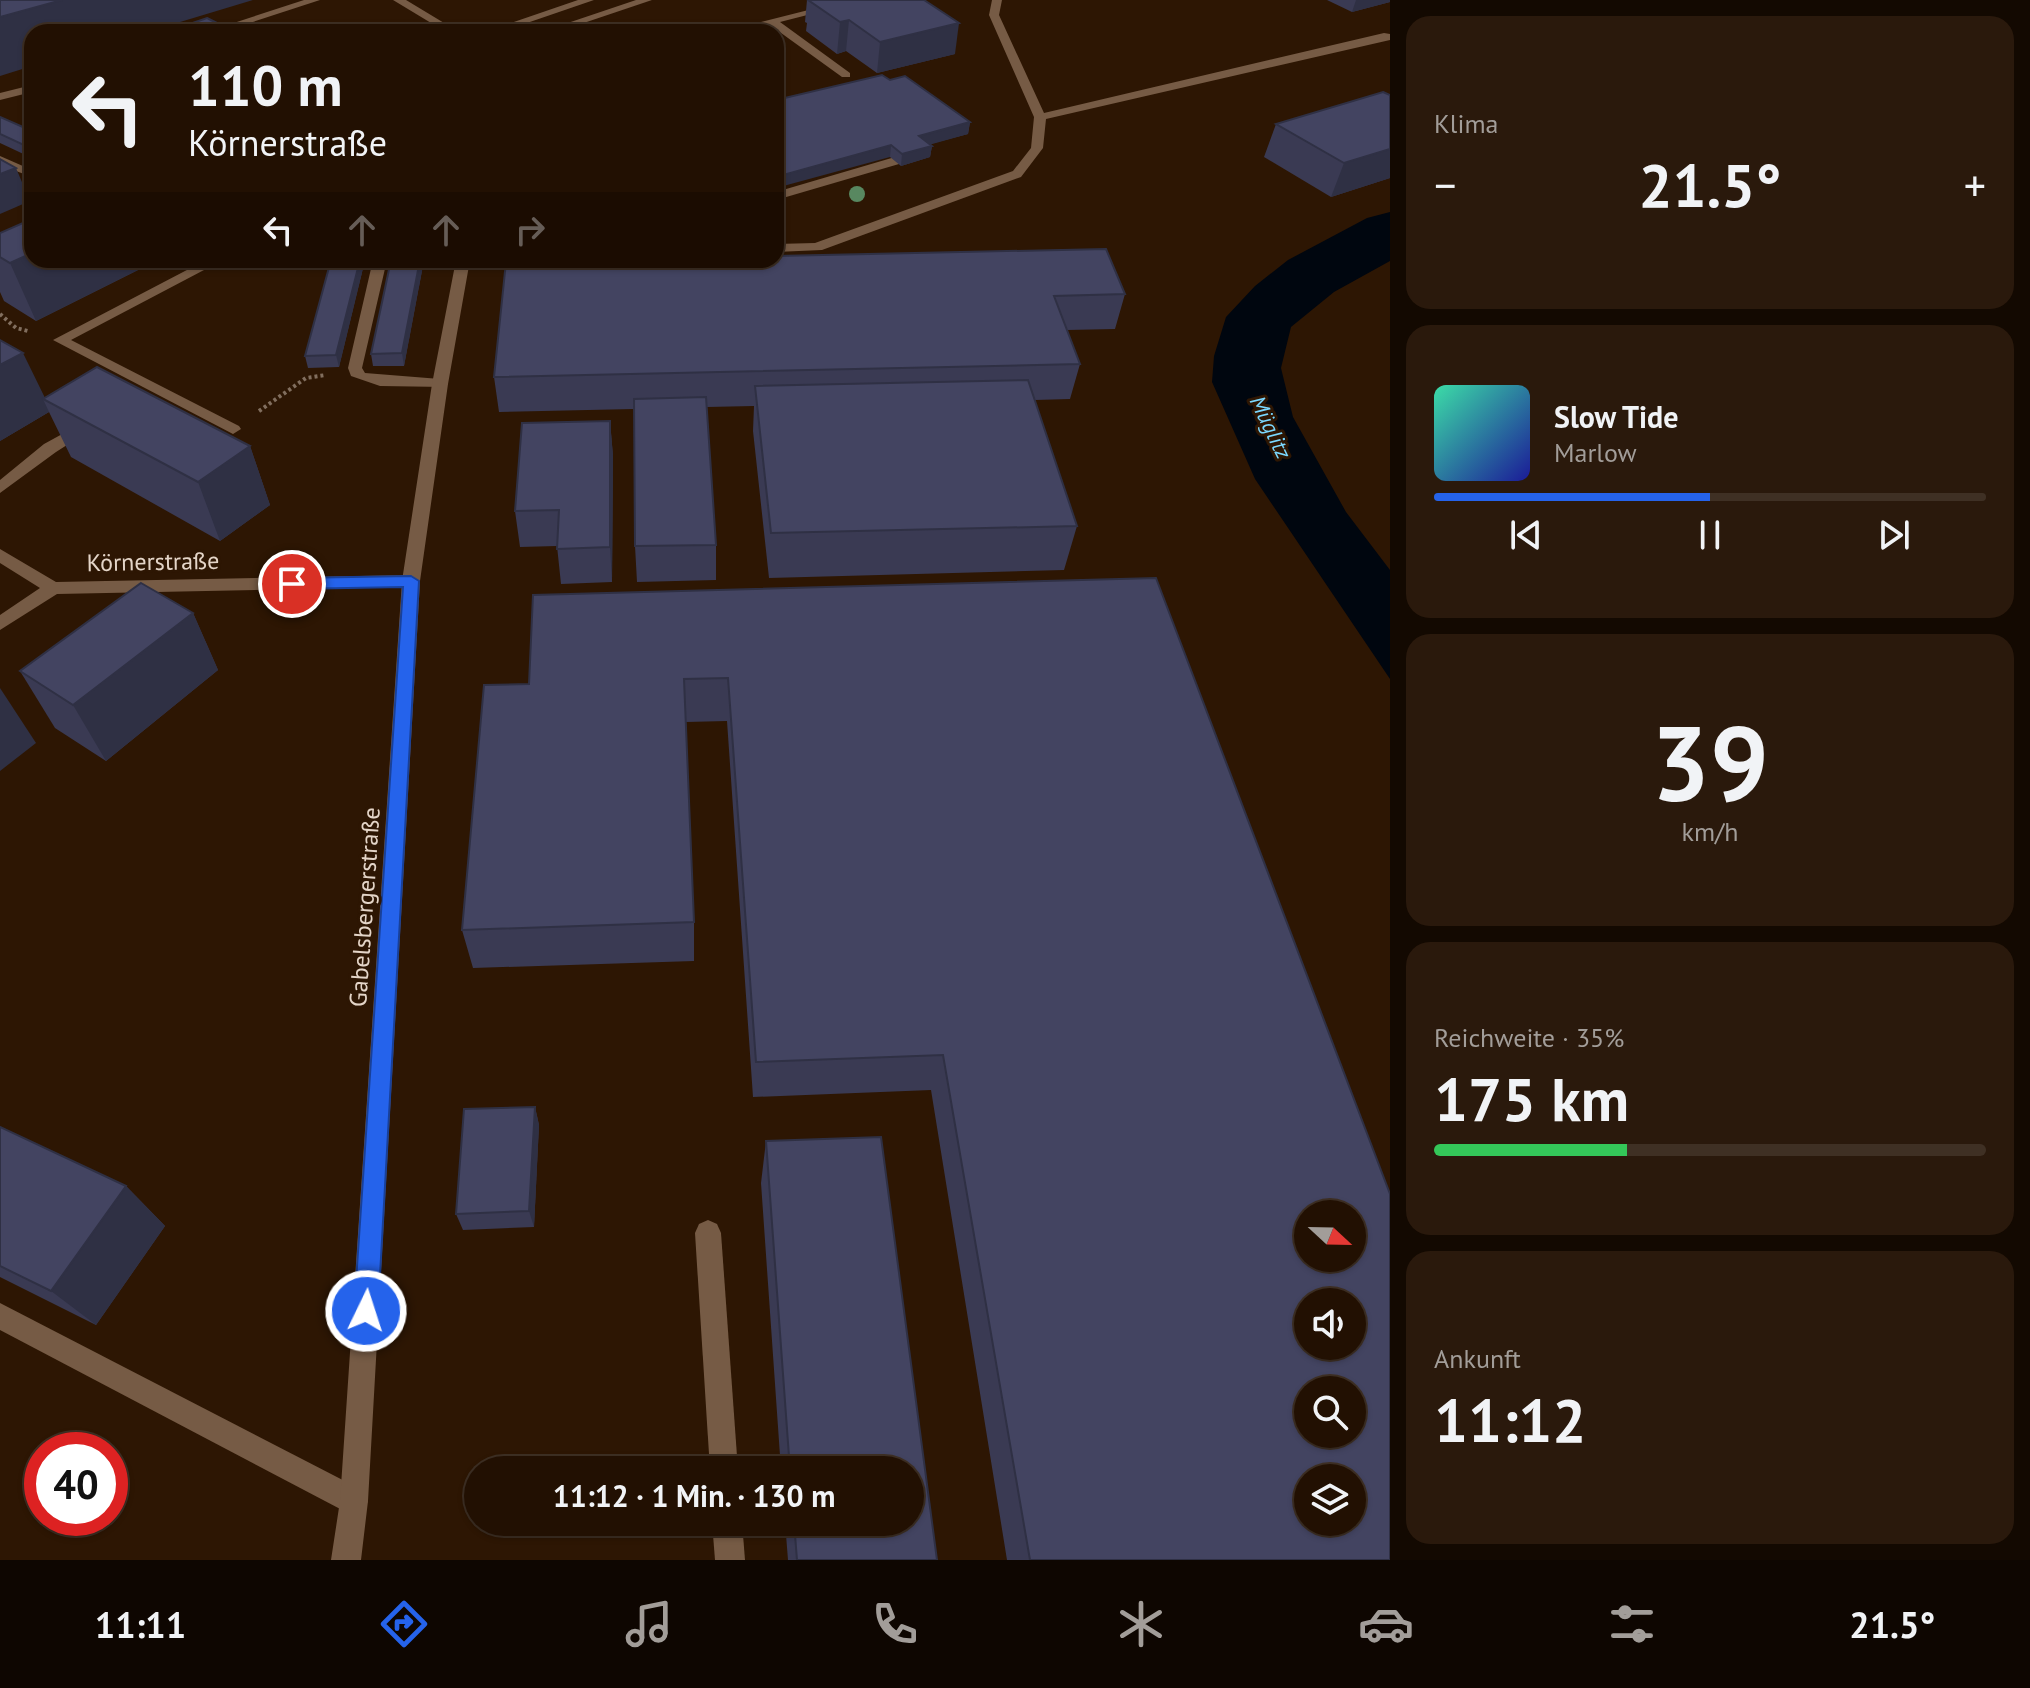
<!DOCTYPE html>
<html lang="de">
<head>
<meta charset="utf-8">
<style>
	body { margin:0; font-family:"PT Sans",sans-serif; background:#2a190c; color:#f1f3f6; height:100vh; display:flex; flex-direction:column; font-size:30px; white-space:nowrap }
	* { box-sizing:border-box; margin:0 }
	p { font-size:26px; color:#a29d99 }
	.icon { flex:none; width:44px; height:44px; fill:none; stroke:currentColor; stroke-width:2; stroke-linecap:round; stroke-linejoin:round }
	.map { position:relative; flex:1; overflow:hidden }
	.drawer { display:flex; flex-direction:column; gap:16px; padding:16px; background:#130901; width:640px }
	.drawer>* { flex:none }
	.guide { position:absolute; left:24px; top:24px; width:760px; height:244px; border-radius:24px; box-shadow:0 2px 6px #0004,0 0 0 2px #3f3024; background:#221002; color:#f1f3f6; overflow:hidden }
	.needle { width:52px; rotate:112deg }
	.tools { position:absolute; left:1294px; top:1200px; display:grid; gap:16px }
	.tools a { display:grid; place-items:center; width:72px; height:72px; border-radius:50%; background:#221002; box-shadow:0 2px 6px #0004,0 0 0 2px #3f3024; font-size:40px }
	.speed { position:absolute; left:24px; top:1432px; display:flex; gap:16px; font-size:40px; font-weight:700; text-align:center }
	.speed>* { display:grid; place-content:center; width:104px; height:104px; border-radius:50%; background:#221002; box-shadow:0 2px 6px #0004,0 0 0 2px #3f3024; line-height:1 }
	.speed .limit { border:12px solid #d22; background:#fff; color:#111 }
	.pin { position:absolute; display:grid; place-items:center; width:68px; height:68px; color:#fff; margin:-34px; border:4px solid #fff; border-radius:50%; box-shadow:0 2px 8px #0007 }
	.me { position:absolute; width:88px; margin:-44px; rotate:4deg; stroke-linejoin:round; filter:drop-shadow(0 0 6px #0008) }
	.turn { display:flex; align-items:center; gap:28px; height:168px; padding:0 32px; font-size:36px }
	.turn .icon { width:104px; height:104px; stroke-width:2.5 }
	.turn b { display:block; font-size:56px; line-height:68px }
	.lanes { display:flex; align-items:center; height:76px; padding:0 32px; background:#0003; justify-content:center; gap:40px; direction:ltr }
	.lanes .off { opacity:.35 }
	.big { font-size:60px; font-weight:800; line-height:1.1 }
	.drawer .tile { flex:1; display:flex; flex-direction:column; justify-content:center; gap:12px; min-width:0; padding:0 28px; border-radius:24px; background:#2a190c }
	.drawer .dial { align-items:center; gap:0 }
	.dial b { font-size:104px; line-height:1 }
	.song { display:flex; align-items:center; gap:24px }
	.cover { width:96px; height:96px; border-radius:12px; background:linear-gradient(135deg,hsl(160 70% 55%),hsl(240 70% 35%)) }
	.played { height:8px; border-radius:4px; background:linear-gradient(90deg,#2563eb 50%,#3f3024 50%) }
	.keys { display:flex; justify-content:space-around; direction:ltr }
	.heat { display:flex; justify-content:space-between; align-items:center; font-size:44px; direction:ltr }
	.charge { height:12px; border-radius:6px; background:linear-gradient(90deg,#34c759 35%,#3f3024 0) }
	.trip { position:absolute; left:464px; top:1456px; width:460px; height:80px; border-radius:40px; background:#221002; box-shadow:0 2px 6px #0004,0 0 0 2px #3f3024; font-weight:800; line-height:80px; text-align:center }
	.tabs { display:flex; height:128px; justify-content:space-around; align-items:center; background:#0e0601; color:#a29d99 }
	.tabs .icon { width:56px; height:56px }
	.tabs .active { color:#2563eb }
	.tabs b { font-size:36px; color:#f1f3f6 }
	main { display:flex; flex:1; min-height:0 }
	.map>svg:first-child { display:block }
</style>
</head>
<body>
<main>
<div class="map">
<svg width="1390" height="1560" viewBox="0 0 1390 1560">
	<rect width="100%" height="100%" fill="#2d1603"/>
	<path fill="#00060f" d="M 1390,212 L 1390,261 L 1334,292 L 1291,327 L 1281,368 L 1293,417 L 1346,512 L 1390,570 L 1390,679 L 1255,479 L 1212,382 L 1214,356 L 1226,317 L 1255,286 L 1288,260 L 1367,218 Z"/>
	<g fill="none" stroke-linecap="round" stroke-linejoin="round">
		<g stroke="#816e5e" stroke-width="4" stroke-dasharray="3 3" stroke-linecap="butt">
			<path d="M 0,314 L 16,328 L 28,331"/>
			<path d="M 259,411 L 306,378 L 326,375"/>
		</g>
		<g fill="#765b45" fill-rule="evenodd">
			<path d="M 848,0 L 866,0 L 780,22 L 850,73 L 850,77 L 842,77 L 770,25 L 740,32 L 721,32 Z"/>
			<path d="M 992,0 L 1002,0 L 999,15 L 1044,113 L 1384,33 L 1390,34 L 1390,40 L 1046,119 L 1043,148 L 1021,177 L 822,250 L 776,252 L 776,244 L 815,243 L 1013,171 L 1031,148 L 1034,117 L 989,15 Z"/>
			<path d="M 0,156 L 32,170 L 32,177 L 0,165 Z"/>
			<path d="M 895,157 L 901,161 L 899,164 L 776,200 L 776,192 Z"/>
			<path d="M 206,260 L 223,260 L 71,340 L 239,426 L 241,429 L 233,434 L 53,340 Z"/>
			<path d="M 373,260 L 387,260 L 362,368 L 365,373 L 440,379 L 448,384 L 445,387 L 380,386 L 351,376 L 348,368 Z"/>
			<path d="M 86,421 L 94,426 L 92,429 L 56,452 L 0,493 L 0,480 L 44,444 Z"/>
			<path d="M 708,1220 L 717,1224 L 721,1233 L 738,1470 L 710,1470 L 695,1233 L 699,1224 Z"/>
			<path d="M 0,1303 L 364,1491 L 368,1501 L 364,1511 L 354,1515 L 344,1511 L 0,1330 Z"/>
			<path d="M 712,1522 L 742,1522 L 745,1560 L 715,1560 Z"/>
		</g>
		<g fill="#765b45" fill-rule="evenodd">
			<path d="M 304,0 L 320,0 L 222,32 L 206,32 Z"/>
			<path d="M 393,0 L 406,0 L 459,32 L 446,32 Z"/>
			<path d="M 32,85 L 32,92 L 0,100 L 0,93 Z"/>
			<path d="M 0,549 L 56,582 L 411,575 L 420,581 L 411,587 L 57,594 L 0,630 L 0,615 L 40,588 L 0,563 Z"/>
		</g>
		<g fill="#765b45" fill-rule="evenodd">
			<path d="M 578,0 L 594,0 L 501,32 L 485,32 Z"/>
			<path d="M 636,0 L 652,0 L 557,32 L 541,32 Z"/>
			<path d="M 456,260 L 470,260 L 448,384 L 420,581 L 368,1501 L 361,1560 L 331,1560 L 340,1501 L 402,581 L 432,384 Z"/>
		</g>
	</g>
	<circle fill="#588860" cx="857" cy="194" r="8"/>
	<g fill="#3a3a53">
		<path d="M 807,0 L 924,0 L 955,54 L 877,73 L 846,51 L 837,54 L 806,31 L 807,23 L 805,22 Z"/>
		<path d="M 1327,0 L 1390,0 L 1390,2 L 1352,12 Z"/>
		<path d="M 890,80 L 970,122 L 968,134 L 930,144 L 932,146 L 930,157 L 901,166 L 890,157 Z"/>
		<path d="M 1390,95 L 1390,178 L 1331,197 L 1264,157 L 1276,124 Z"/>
		<path d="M 0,117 L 32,131 L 32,158 L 0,143 Z"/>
		<path d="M 0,233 L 32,260 L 158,260 L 36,321 L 4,301 L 0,292 Z"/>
		<path d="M 331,260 L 365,260 L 339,367 L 308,368 L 305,356 Z"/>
		<path d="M 391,260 L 424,260 L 404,366 L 373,366 L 371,354 Z"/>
		<path d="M 506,262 L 1125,294 L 1115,329 L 1067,330 L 1080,364 L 1070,399 L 1035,400 L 1077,526 L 1064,570 L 769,578 L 753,431 L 754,406 L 707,407 L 716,545 L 716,580 L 637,582 L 635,546 L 634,409 L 499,412 L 494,377 Z"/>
		<path d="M 0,340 L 45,398 L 250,446 L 270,505 L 220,541 L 71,457 L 49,412 L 0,441 Z"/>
		<path d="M 610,421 L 613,456 L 612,582 L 561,584 L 557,546 L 520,547 L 515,511 Z"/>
		<path d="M 1156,578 L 1390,1560 L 1007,1560 L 931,1090 L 753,1097 L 727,721 L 686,722 L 694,922 L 694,961 L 473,968 L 462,930 L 529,684 Z"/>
		<path d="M 193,613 L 218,670 L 106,761 L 55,728 L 20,671 Z"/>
		<path d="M 535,1107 L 539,1125 L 534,1227 L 463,1230 L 456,1214 Z"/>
		<path d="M 0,1127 L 126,1186 L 165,1226 L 96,1325 L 0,1277 Z"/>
		<path d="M 881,1137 L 937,1560 L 788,1560 L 785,1522 L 910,1522 L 910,1470 L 781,1470 L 761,1183 L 766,1141 Z"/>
	</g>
	<g fill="#2f3044">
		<path d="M 62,0 L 253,0 L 147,32 L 32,32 L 32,66 L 0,76 L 0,17 Z"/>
		<path d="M 1356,0 L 1390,0 L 1390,2 L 1352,12 Z"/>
		<path d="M 849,20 L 846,51 L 837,54 L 840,22 Z"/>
		<path d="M 959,23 L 955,54 L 877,73 L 880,42 Z"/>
		<path d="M 970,122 L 968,134 L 918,148 L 919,136 Z"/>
		<path d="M 891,145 L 890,157 L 776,188 L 776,177 Z"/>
		<path d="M 932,146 L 930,157 L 901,166 L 902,154 Z"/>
		<path d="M 1390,149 L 1390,178 L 1331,197 L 1344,163 Z"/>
		<path d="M 16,168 L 30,201 L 0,214 L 0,174 Z"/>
		<path d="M 32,253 L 32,260 L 158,260 L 36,321 L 10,263 Z"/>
		<path d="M 360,260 L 365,260 L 339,367 L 336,355 Z"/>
		<path d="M 420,260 L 424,260 L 404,366 L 402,353 Z"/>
		<path d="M 23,353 L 46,400 L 43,399 L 49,412 L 0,441 L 0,365 Z"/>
		<path d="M 610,421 L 613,456 L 612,582 L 610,547 Z"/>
		<path d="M 250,446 L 270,505 L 220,541 L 198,482 Z"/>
		<path d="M 193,613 L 218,670 L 106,761 L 73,705 Z"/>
		<path d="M 0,688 L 36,743 L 0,771 Z"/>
		<path d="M 535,1107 L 539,1125 L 534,1227 L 529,1211 Z"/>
		<path d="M 126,1186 L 165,1226 L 96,1325 L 51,1291 Z"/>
	</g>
	<g fill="#434461" stroke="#2f3044" stroke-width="2" fill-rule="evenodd">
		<path d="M 0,0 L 62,0 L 0,17 Z"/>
		<path d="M 808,0 L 924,0 L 959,23 L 880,42 L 849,20 L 840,22 Z"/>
		<path d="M 207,18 L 235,32 L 166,32 Z"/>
		<path d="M 882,75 L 890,80 L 905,76 L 970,122 L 919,136 L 932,146 L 902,154 L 891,145 L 776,177 L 776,100 Z"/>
		<path d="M 1383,92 L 1390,95 L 1390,149 L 1344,163 L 1276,124 Z"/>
		<path d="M 0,117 L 32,131 L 32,145 L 28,147 L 0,134 Z"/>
		<path d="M 0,159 L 16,168 L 0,174 Z"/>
		<path d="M 32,219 L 32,253 L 10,263 L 0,257 L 0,233 Z"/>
		<path d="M 1106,249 L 1125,294 L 1054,296 L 1080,364 L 494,377 L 506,262 L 581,260 L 776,260 L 776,256 Z"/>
		<path d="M 331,260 L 360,260 L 336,355 L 305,356 Z"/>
		<path d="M 391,260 L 420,260 L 402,353 L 371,354 Z"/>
		<path d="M 0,340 L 23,353 L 0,365 Z"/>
		<path d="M 97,367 L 250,446 L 198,482 L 43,399 Z"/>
		<path d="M 1028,380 L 1077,526 L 771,533 L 755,386 Z"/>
		<path d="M 706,397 L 716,545 L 635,546 L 634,399 Z"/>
		<path d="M 610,421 L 610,547 L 557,549 L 559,510 L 515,511 L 522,423 Z"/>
		<path d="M 1156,578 L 1390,1194 L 1390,1560 L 1030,1560 L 943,1055 L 756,1062 L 728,678 L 684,679 L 694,922 L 462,930 L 484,685 L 529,684 L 533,595 ZM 1308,1214 L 1352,1214 L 1352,1258 L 1308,1258 ZM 1308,1302 L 1352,1302 L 1352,1346 L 1308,1346 ZM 1308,1390 L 1352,1390 L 1352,1434 L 1308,1434 ZM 1308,1478 L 1352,1478 L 1352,1522 L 1308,1522 Z"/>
		<path d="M 141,583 L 193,613 L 73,705 L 20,671 Z"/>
		<path d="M 535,1107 L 529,1211 L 456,1214 L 464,1109 Z"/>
		<path d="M 0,1127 L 126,1186 L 51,1291 L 0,1266 Z"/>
		<path d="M 881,1137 L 937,1560 L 797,1560 L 794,1522 L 910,1522 L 910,1470 L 790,1470 L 766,1141 Z"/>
	</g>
	<path fill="#2563eb" stroke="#184099" stroke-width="2" d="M 411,576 L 419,581 L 378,1311 L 375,1319 L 366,1323 L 358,1319 L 354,1311 L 403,587 L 292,589 L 284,584 L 292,578 Z"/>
	<g text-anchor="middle" stroke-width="6" stroke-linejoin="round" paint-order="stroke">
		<g font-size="22" font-style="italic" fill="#7bd8ff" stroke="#2d1603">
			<text transform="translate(1271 427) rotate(64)" y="8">Müglitz</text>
		</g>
		<g font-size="24" fill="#e4d5c8" stroke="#2d1603">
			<text transform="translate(153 562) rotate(-1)" y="8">Körnerstraße</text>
			<text transform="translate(365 907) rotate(-86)" y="8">Gabelsbergerstraße</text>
		</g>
	</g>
</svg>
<div class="tools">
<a><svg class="needle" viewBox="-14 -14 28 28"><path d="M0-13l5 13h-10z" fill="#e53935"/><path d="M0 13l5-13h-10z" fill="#a29d99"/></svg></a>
<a><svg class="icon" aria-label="sound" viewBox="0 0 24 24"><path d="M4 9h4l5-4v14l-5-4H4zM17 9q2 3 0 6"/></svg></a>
<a><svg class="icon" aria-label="search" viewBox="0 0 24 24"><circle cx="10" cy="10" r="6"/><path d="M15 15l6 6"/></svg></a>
<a><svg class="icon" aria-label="layers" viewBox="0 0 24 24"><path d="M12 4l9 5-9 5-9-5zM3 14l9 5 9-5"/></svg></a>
</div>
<div class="speed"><div class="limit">40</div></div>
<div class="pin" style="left:292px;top:584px;background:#d93025"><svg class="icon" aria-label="arrive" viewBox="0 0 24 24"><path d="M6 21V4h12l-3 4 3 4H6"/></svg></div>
<svg class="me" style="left:366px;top:1311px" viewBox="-20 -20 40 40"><circle r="17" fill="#2563eb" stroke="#fff" stroke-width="3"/><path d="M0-11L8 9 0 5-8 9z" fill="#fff"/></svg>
<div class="trip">11:12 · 1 Min. · 130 m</div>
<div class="guide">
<div class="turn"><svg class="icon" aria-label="left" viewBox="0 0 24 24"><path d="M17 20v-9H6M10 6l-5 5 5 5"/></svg><div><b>110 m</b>Körnerstraße</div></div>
<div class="lanes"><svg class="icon" aria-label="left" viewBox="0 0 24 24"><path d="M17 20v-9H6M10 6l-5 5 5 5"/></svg><svg class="icon off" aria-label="ahead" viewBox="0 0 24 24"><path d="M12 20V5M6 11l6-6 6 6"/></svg><svg class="icon off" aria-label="ahead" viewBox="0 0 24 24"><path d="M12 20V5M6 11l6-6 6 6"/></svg><svg class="icon off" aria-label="right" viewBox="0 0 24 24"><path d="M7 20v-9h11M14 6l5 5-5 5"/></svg></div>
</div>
</div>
<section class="drawer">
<div class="tile"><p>Klima</p>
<div class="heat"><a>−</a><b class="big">21.5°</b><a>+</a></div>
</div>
<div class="tile">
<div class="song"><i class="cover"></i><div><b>Slow Tide</b><p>Marlow</p></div></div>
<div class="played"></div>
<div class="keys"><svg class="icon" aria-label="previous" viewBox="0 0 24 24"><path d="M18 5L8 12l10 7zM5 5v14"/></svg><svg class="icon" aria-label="pause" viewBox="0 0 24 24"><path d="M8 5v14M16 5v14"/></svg><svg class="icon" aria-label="next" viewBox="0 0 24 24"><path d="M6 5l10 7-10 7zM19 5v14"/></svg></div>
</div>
<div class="tile dial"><b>39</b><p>km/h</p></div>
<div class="tile"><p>Reichweite · 35%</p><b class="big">175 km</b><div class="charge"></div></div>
<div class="tile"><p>Ankunft</p><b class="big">11:12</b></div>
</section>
</main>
<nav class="tabs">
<b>11:11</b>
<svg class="icon active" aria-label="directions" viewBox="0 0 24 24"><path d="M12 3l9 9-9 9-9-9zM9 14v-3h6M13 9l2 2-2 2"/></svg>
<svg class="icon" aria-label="music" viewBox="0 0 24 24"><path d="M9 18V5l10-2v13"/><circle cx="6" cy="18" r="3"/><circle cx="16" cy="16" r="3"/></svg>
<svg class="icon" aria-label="phone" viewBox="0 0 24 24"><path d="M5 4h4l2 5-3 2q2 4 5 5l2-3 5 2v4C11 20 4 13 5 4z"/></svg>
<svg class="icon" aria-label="climate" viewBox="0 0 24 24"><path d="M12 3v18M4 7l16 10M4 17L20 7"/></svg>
<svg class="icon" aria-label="car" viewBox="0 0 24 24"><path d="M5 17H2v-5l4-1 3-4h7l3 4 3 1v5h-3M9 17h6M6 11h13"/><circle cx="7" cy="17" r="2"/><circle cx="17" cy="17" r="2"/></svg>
<svg class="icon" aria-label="filters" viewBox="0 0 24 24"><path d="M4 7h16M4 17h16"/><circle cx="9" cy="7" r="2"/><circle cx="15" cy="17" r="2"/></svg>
<b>21.5°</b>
</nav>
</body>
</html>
